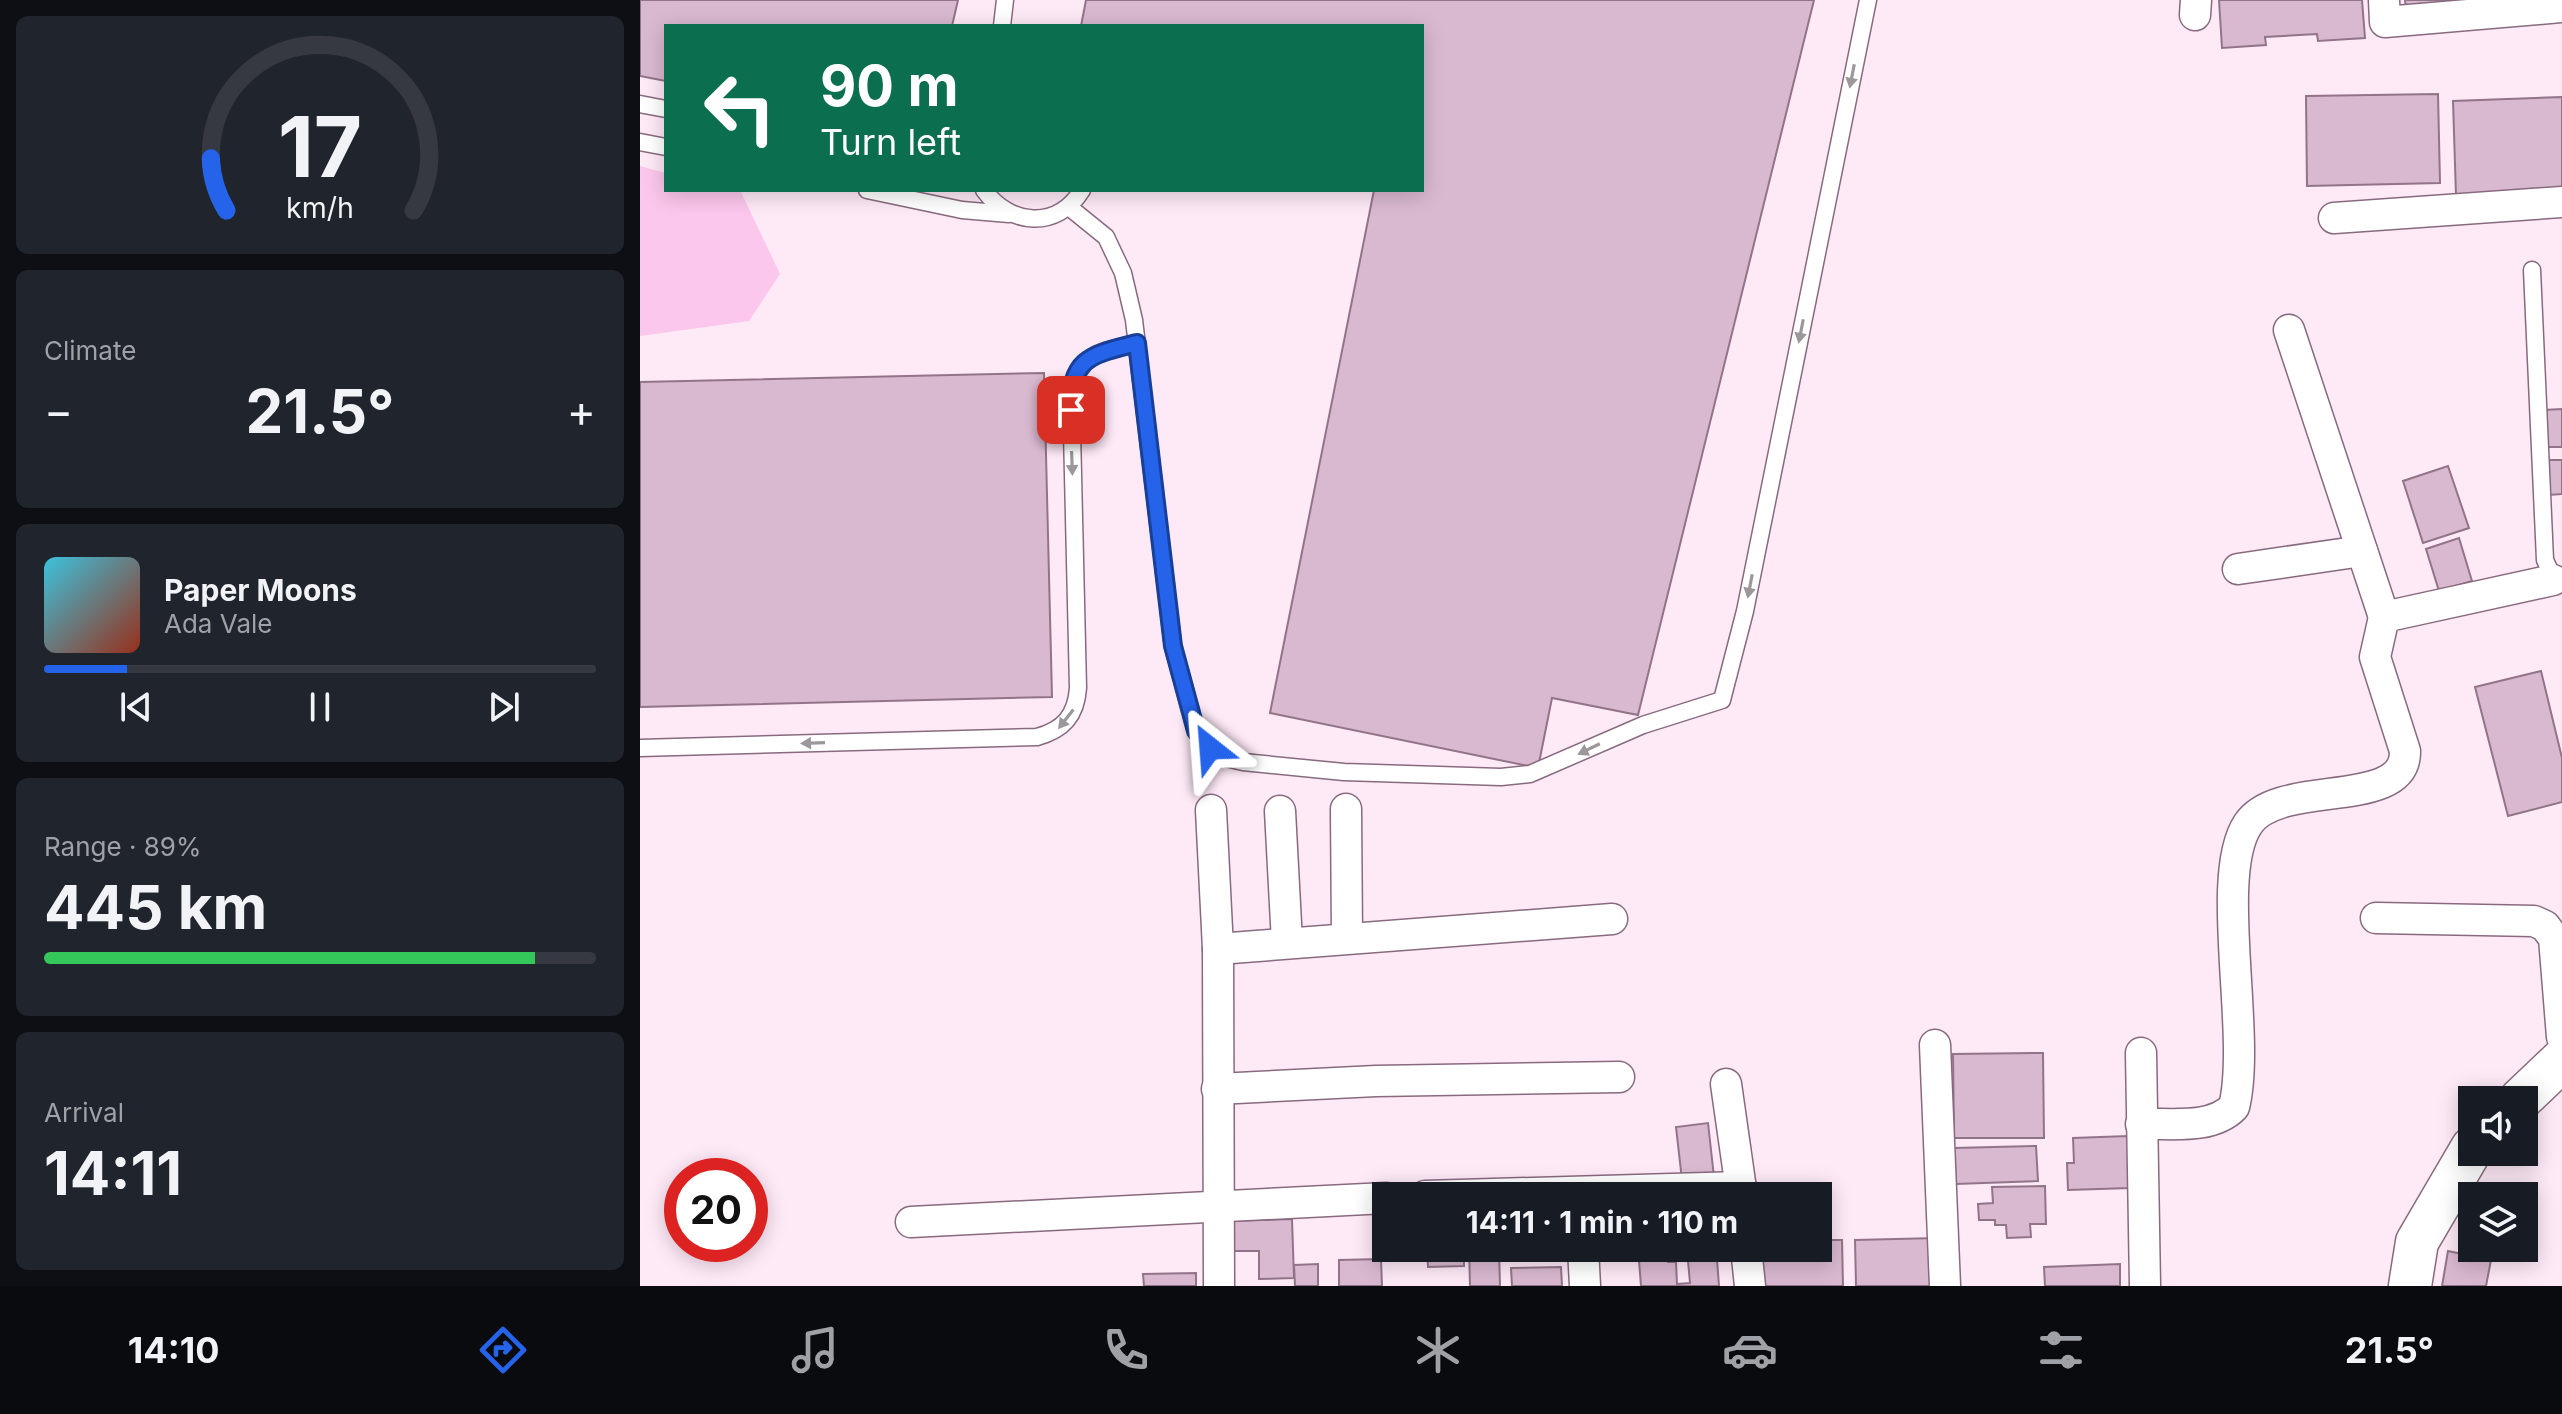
<!DOCTYPE html>
<html lang="en">
<head>
<meta charset="utf-8">
<style>
	body { margin:0; font-family:Inter,sans-serif; background:#20242c; color:#f1f3f6; height:100vh; display:flex; flex-direction:column; font-size:30px; white-space:nowrap }
	* { box-sizing:border-box; margin:0 }
	p { font-size:26px; color:#9ea1a6 }
	.icon { flex:none; width:44px; height:44px; fill:none; stroke:currentColor; stroke-width:2; stroke-linecap:round; stroke-linejoin:round }
	.map { position:relative; flex:1; overflow:hidden }
	.details { display:flex; flex-direction:column; gap:16px; padding:16px; background:#0d0f14; width:640px }
	.details>* { flex:none }
	.banner { position:absolute; left:24px; top:24px; width:760px; height:168px; border-radius:0px; box-shadow:0 4px 20px #0003; background:#0b6e4f; color:#fff; overflow:hidden }
	.tools { position:absolute; left:1818px; top:1086px; display:grid; gap:16px }
	.tools a { display:grid; place-items:center; width:80px; height:80px; border-radius:0px; background:#171b24; box-shadow:0 4px 20px #0003; font-size:40px }
	.speed { position:absolute; left:24px; top:1158px; display:flex; gap:16px; font-size:40px; font-weight:700; text-align:center }
	.speed>* { display:grid; place-content:center; width:104px; height:104px; border-radius:50%; background:#171b24; box-shadow:0 4px 20px #0003; line-height:1 }
	.speed .limit { border:12px solid #d22; background:#fff; color:#111 }
	.pin { position:absolute; display:grid; place-items:center; width:68px; height:68px; color:#fff; margin:-34px; border-radius:16px; box-shadow:0 4px 12px #0006 }
	.me { position:absolute; width:88px; margin:-44px; rotate:332deg; stroke-linejoin:round; filter:drop-shadow(0 0 6px #0008) }
	.turn { display:flex; align-items:center; gap:28px; height:168px; padding:0 24px; font-size:36px }
	.turn .icon { width:104px; height:104px; stroke-width:2.5 }
	.turn b { display:block; font-size:56px; line-height:68px }
	.big { font-size:60px; font-weight:700; line-height:1.1 }
	.details .widget { flex:1; display:flex; flex-direction:column; justify-content:center; gap:12px; min-width:0; padding:0 28px; border-radius:12px; background:#20242c }
	.details .dial { align-items:center; gap:0 }
	.dial svg { height:208px; overflow:visible; fill:none; stroke:#363941; stroke-width:7; stroke-linecap:round; text-anchor:middle }
	.dial text { fill:#f1f3f6; stroke:none }
	.song { display:flex; align-items:center; gap:24px }
	.cover { width:96px; height:96px; border-radius:12px; background:linear-gradient(135deg,hsl(190 70% 55%),hsl(10 70% 35%)) }
	.played { height:8px; border-radius:4px; background:linear-gradient(90deg,#2563eb 15%,#363941 15%) }
	.keys { display:flex; justify-content:space-around; direction:ltr }
	.heat { display:flex; justify-content:space-between; align-items:center; font-size:44px; direction:ltr }
	.charge { height:12px; border-radius:6px; background:linear-gradient(90deg,#34c759 89%,#363941 0) }
	.trip { position:absolute; left:732px; top:1182px; width:460px; height:80px; border-radius:0px; background:#171b24; box-shadow:0 4px 20px #0003; font-weight:700; line-height:80px; text-align:center }
	.dock { display:flex; height:128px; justify-content:space-around; align-items:center; background:#090b0e; color:#9ea1a6 }
	.dock .icon { width:56px; height:56px }
	.dock .on { color:#2563eb }
	.dock b { font-size:36px; color:#f1f3f6 }
	main { display:flex; flex:1; min-height:0 }
	.map>svg:first-child { display:block }
</style>
</head>
<body>
<main>
<section class="details">
<div class="widget dial"><svg viewBox="0 0 100 80">
<path d="M14 69A42 42 0 1 1 86 69"/>
<path d="M14 69A42 42 0 0 1 8 49" stroke="#2563eb"/>
<text x="50" y="56" font-size="32" font-weight="700">17</text>
<text x="50" y="72" font-size="11">km/h</text>
</svg></div>
<div class="widget"><p>Climate</p>
<div class="heat"><a>−</a><b class="big">21.5°</b><a>+</a></div>
</div>
<div class="widget">
<div class="song"><i class="cover"></i><div><b>Paper Moons</b><p>Ada Vale</p></div></div>
<div class="played"></div>
<div class="keys"><svg class="icon" aria-label="previous" viewBox="0 0 24 24"><path d="M18 5L8 12l10 7zM5 5v14"/></svg><svg class="icon" aria-label="pause" viewBox="0 0 24 24"><path d="M8 5v14M16 5v14"/></svg><svg class="icon" aria-label="next" viewBox="0 0 24 24"><path d="M6 5l10 7-10 7zM19 5v14"/></svg></div>
</div>
<div class="widget"><p>Range · 89%</p><b class="big">445 km</b><div class="charge"></div></div>
<div class="widget"><p>Arrival</p><b class="big">14:11</b></div>
</section>
<div class="map">
<svg width="1922" height="1286" viewBox="0 0 1922 1286">
	<rect width="100%" height="100%" fill="#fee9f7"/>
	<path fill="#fbc7ec" d="M 0,166 L 26,173 L 26,190 L 101,192 L 140,274 L 109,321 L 0,336 Z"/>
	<g fill="#d9b9d0" stroke="#927489" stroke-width="2">
		<path d="M 0,0 L 318,0 L 312,26 L 26,26 L 26,81 L 0,76 Z"/>
		<path d="M 446,0 L 1174,0 L 998,715 L 912,698 L 898,768 L 630,713 L 734,190 L 782,190 L 782,26 L 441,26 Z"/>
		<path d="M 1579,0 L 1722,0 L 1725,38 L 1678,41 L 1677,34 L 1625,37 L 1626,45 L 1582,48 Z"/>
		<path d="M 1765,0 L 1853,0 L 1766,9 Z"/>
		<path d="M 1798,94 L 1800,183 L 1667,186 L 1666,96 Z"/>
		<path d="M 1922,97 L 1922,192 L 1816,196 L 1813,101 Z"/>
		<path d="M 404,373 L 412,697 L 0,707 L 0,382 Z"/>
		<path d="M 1922,409 L 1922,447 L 1905,447 L 1904,410 Z"/>
		<path d="M 1908,460 L 1922,460 L 1922,494 L 1909,495 Z"/>
		<path d="M 1808,466 L 1829,528 L 1783,543 L 1763,481 Z"/>
		<path d="M 1819,538 L 1832,581 L 1799,591 L 1786,549 Z"/>
		<path d="M 1901,671 L 1922,758 L 1922,802 L 1868,816 L 1835,687 Z"/>
		<path d="M 1403,1053 L 1404,1138 L 1314,1138 L 1313,1054 Z"/>
		<path d="M 1068,1123 L 1074,1177 L 1042,1180 L 1036,1127 Z"/>
		<path d="M 1488,1136 L 1490,1188 L 1428,1190 L 1427,1163 L 1434,1163 L 1433,1138 Z"/>
		<path d="M 1396,1146 L 1398,1181 L 1316,1184 L 1314,1148 Z"/>
		<path d="M 1405,1186 L 1406,1224 L 1390,1224 L 1391,1237 L 1367,1238 L 1366,1225 L 1355,1225 L 1355,1220 L 1339,1220 L 1338,1204 L 1353,1203 L 1352,1187 Z"/>
		<path d="M 652,1219 L 654,1278 L 619,1279 L 619,1251 L 589,1251 L 588,1221 Z"/>
		<path d="M 1297,1238 L 1298,1286 L 1216,1286 L 1215,1240 Z"/>
		<path d="M 1178,1240 L 1202,1240 L 1203,1286 L 1117,1286 L 1116,1248 L 1178,1248 Z"/>
		<path d="M 747,1248 L 781,1248 L 781,1253 L 747,1254 Z"/>
		<path d="M 787,1248 L 824,1248 L 824,1266 L 788,1267 Z"/>
		<path d="M 829,1248 L 859,1248 L 860,1286 L 830,1286 Z"/>
		<path d="M 998,1248 L 1026,1248 L 1028,1262 L 1036,1262 L 1037,1284 L 1050,1283 L 1048,1261 L 1077,1259 L 1079,1286 L 1001,1286 Z"/>
		<path d="M 1808,1251 L 1851,1260 L 1846,1286 L 1802,1286 Z"/>
		<path d="M 741,1259 L 742,1286 L 699,1286 L 699,1260 Z"/>
		<path d="M 678,1264 L 678,1286 L 655,1286 L 654,1265 Z"/>
		<path d="M 1480,1264 L 1480,1286 L 1405,1286 L 1404,1267 Z"/>
		<path d="M 921,1267 L 922,1286 L 872,1286 L 871,1268 Z"/>
		<path d="M 556,1273 L 556,1286 L 504,1286 L 503,1274 Z"/>
	</g>
	<g fill="none" stroke-linecap="round" stroke-linejoin="round">
		<defs>
			<g id="lane">
				<path d="M 362,26 L 365,0"/>
				<path d="M 0,104 L 26,109"/>
				<path d="M 0,142 L 26,147"/>
				<path d="M 227,190 L 322,210 L 369,214"/>
				<path d="M 344,190 C 370,226 417,230 442,190"/>
				<path d="M 429,207 L 466,237 L 483,273 L 494,320 L 533,646 L 556,731 L 570,748 L 586,758 L 603,762 L 704,772 L 861,777 L 890,774 L 1003,725 L 1082,700 L 1105,611 L 1228,0"/>
				<path d="M 1892,270 L 1905,560 L 1916,584"/>
				<path d="M 0,748 L 397,737 C 423,730 436,716 438,688 L 431,389 C 443,351 462,352 497,343"/>
			</g>
			<g id="street">
				<path d="M 1744,0 L 1745,22 L 1922,7"/>
				<path d="M 1555,15 L 1556,0"/>
				<path d="M 1694,218 L 1922,202"/>
				<path d="M 1649,330 L 1744,617"/>
				<path d="M 1598,569 L 1722,551"/>
				<path d="M 706,809 L 707,938"/>
				<path d="M 571,810 L 578,949 L 579,1286"/>
				<path d="M 640,811 L 647,942"/>
				<path d="M 1736,918 L 1894,921 L 1905,926 L 1914,938 L 1922,1037"/>
				<path d="M 578,949 L 972,919"/>
				<path d="M 1295,1045 L 1305,1286"/>
				<path d="M 1501,1053 L 1505,1286"/>
				<path d="M 1086,1084 L 1102,1196"/>
				<path d="M 577,1089 L 736,1081 L 979,1077"/>
				<path d="M 1501,1124 C 1532,1123 1571,1130 1594,1107 C 1612,1034 1573,876 1608,824 C 1639,777 1766,812 1765,751 L 1735,657 L 1744,617 L 1913,580"/>
				<path d="M 785,1196 L 1101,1187"/>
				<path d="M 271,1222 L 746,1198"/>
				<path d="M 943,1248 L 945,1286"/>
				<path d="M 1106,1248 L 1110,1286"/>
			</g>
			<g id="secondary">
				<path d="M 1880,1100 L 1922,1060"/>
				<path d="M 1770,1286 L 1777,1242 L 1832,1148"/>
			</g>
		</defs>
		<use href="#lane" stroke="#886a7f" stroke-width="19"/>
		<use href="#street" stroke="#886a7f" stroke-width="33"/>
		<use href="#secondary" stroke="#886a7f" stroke-width="45"/>
		<use href="#lane" stroke="#fff" stroke-width="16"/>
		<use href="#street" stroke="#fff" stroke-width="30"/>
		<use href="#secondary" stroke="#fff" stroke-width="42"/>
	</g>
	<defs><path id="oneway-solid" d="M-6-.8H1V-3.2L6.5 0L1 3.2V.8H-6Z" transform="scale(2)"/></defs>
	<g fill="#9c979b">
		<use href="#oneway-solid" transform="translate(1212 76) rotate(101)"/>
		<use href="#oneway-solid" transform="translate(1161 331) rotate(101)"/>
		<use href="#oneway-solid" transform="translate(432 463) rotate(88)"/>
		<use href="#oneway-solid" transform="translate(1110 586) rotate(101)"/>
		<use href="#oneway-solid" transform="translate(426 719) rotate(128)"/>
		<use href="#oneway-solid" transform="translate(173 743) rotate(178)"/>
		<use href="#oneway-solid" transform="translate(949 749) rotate(154)"/>
	</g>
	<g fill="none" stroke-linecap="round" stroke-linejoin="round">
		<defs>
			<path id="route" d="M 431,410 C 430,357 451,355 497,343 L 533,646 L 556,731 L 570,748"/>
		</defs>
		<use href="#route" stroke="#184099" stroke-width="20"/>
		<use href="#route" stroke="#2563eb" stroke-width="14"/>
	</g>
</svg>
<div class="tools">
<a><svg class="icon" aria-label="sound" viewBox="0 0 24 24"><path d="M4 9h4l5-4v14l-5-4H4zM17 9q2 3 0 6"/></svg></a>
<a><svg class="icon" aria-label="layers" viewBox="0 0 24 24"><path d="M12 4l9 5-9 5-9-5zM3 14l9 5 9-5"/></svg></a>
</div>
<div class="speed"><div class="limit">20</div></div>
<div class="pin" style="left:431px;top:410px;background:#d93025"><svg class="icon" aria-label="arrive" viewBox="0 0 24 24"><path d="M6 21V4h12l-3 4 3 4H6"/></svg></div>
<svg class="me" style="left:570px;top:748px" viewBox="-20 -20 40 40"><path d="M0-17L14 15 0 8-14 15z" fill="#2563eb" stroke="#fff" stroke-width="4"/></svg>
<div class="trip">14:11 · 1 min · 110 m</div>
<div class="banner">
<div class="turn"><svg class="icon" aria-label="left" viewBox="0 0 24 24"><path d="M17 20v-9H6M10 6l-5 5 5 5"/></svg><div><b>90 m</b>Turn left</div></div>
</div>
</div>
</main>
<nav class="dock">
<b>14:10</b>
<svg class="icon on" aria-label="directions" viewBox="0 0 24 24"><path d="M12 3l9 9-9 9-9-9zM9 14v-3h6M13 9l2 2-2 2"/></svg>
<svg class="icon" aria-label="music" viewBox="0 0 24 24"><path d="M9 18V5l10-2v13"/><circle cx="6" cy="18" r="3"/><circle cx="16" cy="16" r="3"/></svg>
<svg class="icon" aria-label="phone" viewBox="0 0 24 24"><path d="M5 4h4l2 5-3 2q2 4 5 5l2-3 5 2v4C11 20 4 13 5 4z"/></svg>
<svg class="icon" aria-label="climate" viewBox="0 0 24 24"><path d="M12 3v18M4 7l16 10M4 17L20 7"/></svg>
<svg class="icon" aria-label="car" viewBox="0 0 24 24"><path d="M5 17H2v-5l4-1 3-4h7l3 4 3 1v5h-3M9 17h6M6 11h13"/><circle cx="7" cy="17" r="2"/><circle cx="17" cy="17" r="2"/></svg>
<svg class="icon" aria-label="filters" viewBox="0 0 24 24"><path d="M4 7h16M4 17h16"/><circle cx="9" cy="7" r="2"/><circle cx="15" cy="17" r="2"/></svg>
<b>21.5°</b>
</nav>
</body>
</html>
